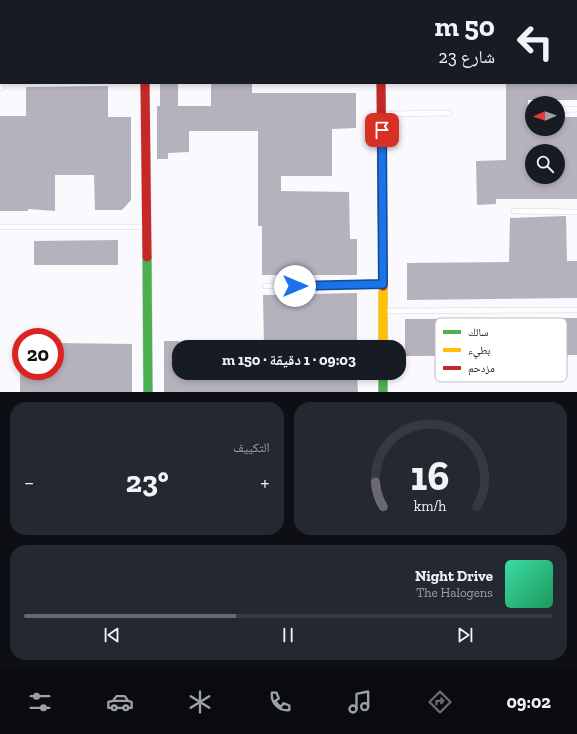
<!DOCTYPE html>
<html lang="ar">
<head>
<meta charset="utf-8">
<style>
	body { margin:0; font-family:"Zilla Slab","Noto Naskh Arabic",serif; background:#242831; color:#f1f3f6; direction:rtl; height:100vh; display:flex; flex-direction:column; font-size:15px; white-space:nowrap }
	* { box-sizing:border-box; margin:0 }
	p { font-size:13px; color:#9ea1a6 }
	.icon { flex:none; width:22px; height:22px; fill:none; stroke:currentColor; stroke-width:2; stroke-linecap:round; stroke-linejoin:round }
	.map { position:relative; height:392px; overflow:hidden; direction:ltr }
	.drawer { display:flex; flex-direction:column; gap:10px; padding:10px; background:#0d0f14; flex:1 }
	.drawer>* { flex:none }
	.guide { position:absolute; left:0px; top:0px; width:577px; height:84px; box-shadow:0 2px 6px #0003; direction:rtl; background:#171b24; color:#f1f3f6; overflow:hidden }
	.needle { width:26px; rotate:268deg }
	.fabs { position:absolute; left:525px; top:96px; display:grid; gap:8px }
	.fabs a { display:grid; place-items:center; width:40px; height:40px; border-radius:50%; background:#171b24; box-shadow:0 2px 6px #0003; font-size:20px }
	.speed { position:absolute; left:12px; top:328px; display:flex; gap:8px; font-size:20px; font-weight:700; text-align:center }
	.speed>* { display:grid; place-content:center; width:52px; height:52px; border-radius:50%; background:#171b24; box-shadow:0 2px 6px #0003; line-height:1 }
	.speed .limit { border:6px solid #d22; background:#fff; color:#111 }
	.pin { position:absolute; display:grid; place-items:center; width:34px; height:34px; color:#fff; margin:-17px; border-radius:8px; box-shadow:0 2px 6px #0006 }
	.me { position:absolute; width:44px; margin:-22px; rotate:90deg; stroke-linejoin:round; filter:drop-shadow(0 0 3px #0008) }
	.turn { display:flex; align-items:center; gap:14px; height:84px; padding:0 16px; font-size:18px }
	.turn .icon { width:52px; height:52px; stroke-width:2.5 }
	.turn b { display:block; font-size:28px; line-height:34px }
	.big { font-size:30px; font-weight:700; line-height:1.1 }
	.drawer .widget { flex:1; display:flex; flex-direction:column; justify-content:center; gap:6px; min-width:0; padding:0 14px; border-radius:16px; background:#242831 }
	.drawer .dial { align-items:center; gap:0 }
	.dial svg { height:104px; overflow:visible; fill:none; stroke:#363941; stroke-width:7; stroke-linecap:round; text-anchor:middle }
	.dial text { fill:#f1f3f6; stroke:none }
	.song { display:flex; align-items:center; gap:12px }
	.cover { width:48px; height:48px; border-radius:6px; background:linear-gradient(135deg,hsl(160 70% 55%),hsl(150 70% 35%)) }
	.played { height:4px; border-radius:2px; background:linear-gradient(90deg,#6b6970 40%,#363941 40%) }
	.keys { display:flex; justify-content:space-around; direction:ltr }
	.heat { display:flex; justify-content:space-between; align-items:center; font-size:22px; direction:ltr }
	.drawer .tiles { flex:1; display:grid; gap:10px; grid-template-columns:1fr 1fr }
	.widget:last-child { grid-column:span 2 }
	.trip { position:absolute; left:172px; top:340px; width:234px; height:40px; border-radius:16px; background:#171b24; box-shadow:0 2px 6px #0003; font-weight:700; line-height:40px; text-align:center; direction:rtl }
	.tab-bar { display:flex; height:64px; justify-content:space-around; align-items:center; background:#090b0e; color:#9ea1a6 }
	.tab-bar .icon { width:28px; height:28px }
	.tab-bar .on { color:#6b6970 }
	.tab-bar b { font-size:18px; color:#f1f3f6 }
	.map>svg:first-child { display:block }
</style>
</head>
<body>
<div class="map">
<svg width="577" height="392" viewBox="0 0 577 392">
	<rect width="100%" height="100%" fill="#faf9fe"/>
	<g fill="#b5b2be" fill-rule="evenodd">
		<path d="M 160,83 L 178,83 L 178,106 L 211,106 L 211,83 L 252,83 L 252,93 L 356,93 L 356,128 L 332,129 L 332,176 L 281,176 L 281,191 L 349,192 L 350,239 L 357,239 L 357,275 L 262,275 L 262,226 L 258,226 L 258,131 L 189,131 L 189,152 L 168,153 L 168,159 L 157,159 L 157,106 L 160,106 Z"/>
		<path d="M 506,83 L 577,83 L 577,100 L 528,100 L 528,118 L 532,118 L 532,129 L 558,129 L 558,117 L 577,117 L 577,199 L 496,199 L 496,204 L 477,205 L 476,161 L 506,160 ZM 532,151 L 558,151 L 558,177 L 532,177 Z"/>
		<path d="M 108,86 L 108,117 L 131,117 L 131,200 L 122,210 L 95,210 L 94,175 L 55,175 L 55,211 L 28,209 L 28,211 L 0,211 L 0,116 L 26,116 L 26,87 Z"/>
		<path d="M 566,216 L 567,261 L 577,261 L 577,298 L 407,300 L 407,263 L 509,262 L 510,218 Z"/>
		<path d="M 118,240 L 118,265 L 34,265 L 34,241 Z"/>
		<path d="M 357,293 L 357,347 L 264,347 L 263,295 Z"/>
		<path d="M 577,318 L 577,355 L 405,356 L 405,319 Z"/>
		<path d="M 164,341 L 179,341 L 179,373 L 357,373 L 358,392 L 164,392 Z"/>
		<path d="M 55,343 L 132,344 L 132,392 L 20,392 L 20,371 L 55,371 Z"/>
	</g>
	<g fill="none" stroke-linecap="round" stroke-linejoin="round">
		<defs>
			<g id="lane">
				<path d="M 0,0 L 1,61"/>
				<path d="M 576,5 L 577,5"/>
				<path d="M 1,83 L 1,88"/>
				<path d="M 558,110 L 577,109"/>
				<path d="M 383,114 L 449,113"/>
				<path d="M 514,211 L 577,212"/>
				<path d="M 0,227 L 146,227"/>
				<path d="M 265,286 L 382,284"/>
				<path d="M 384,311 L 577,310"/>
			</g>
			<path id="street" d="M 145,0 L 145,1"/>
			<g id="fast">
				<path d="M 381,0 L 381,1"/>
				<path d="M 147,257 L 148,392"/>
				<path d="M 383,373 L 383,392"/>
			</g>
			<path id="slow" d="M 383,286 L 383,347"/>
			<g id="jam">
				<path d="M 145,83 L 147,257"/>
				<path d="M 381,83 L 383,286"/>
			</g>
		</defs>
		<use href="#lane" stroke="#d6d5da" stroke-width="6"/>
		<use href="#street" stroke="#d6d5da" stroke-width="11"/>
		<use href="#fast" stroke="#d6d5da" stroke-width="10"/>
		<use href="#slow" stroke="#d6d5da" stroke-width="10"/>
		<use href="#jam" stroke="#d6d5da" stroke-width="10"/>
		<use href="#lane" stroke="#fefeff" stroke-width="5"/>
		<use href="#street" stroke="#fefeff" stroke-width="10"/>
		<use href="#fast" stroke="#4caf50" stroke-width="9"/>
		<use href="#slow" stroke="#ffc107" stroke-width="9"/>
		<use href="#jam" stroke="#c62828" stroke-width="9"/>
	</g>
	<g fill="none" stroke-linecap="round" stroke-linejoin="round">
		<defs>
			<path id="route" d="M 295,286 L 383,284 L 382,130"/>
		</defs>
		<use href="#route" stroke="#114b97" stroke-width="10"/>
		<use href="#route" stroke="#1a73e8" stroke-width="7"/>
	</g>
	<rect x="435" y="318" width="132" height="64" rx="6" fill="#fff" stroke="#bcbbbd" stroke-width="1"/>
	<rect x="443" y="330" width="18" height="4" fill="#4caf50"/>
	<rect x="443" y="348" width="18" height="4" fill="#ffc107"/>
	<rect x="443" y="366" width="18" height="4" fill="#c62828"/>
	<g font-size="11" fill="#1e1c23">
		<text x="468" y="336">سالك</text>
		<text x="468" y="354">بطيء</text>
		<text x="468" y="372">مزدحم</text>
	</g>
</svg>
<div class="fabs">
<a><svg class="needle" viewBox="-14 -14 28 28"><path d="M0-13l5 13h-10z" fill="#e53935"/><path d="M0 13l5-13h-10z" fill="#9ea1a6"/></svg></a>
<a><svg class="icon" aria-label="search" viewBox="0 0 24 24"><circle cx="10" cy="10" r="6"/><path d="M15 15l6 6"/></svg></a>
</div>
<div class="speed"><div class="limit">20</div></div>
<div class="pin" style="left:382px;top:130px;background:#d93025"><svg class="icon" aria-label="arrive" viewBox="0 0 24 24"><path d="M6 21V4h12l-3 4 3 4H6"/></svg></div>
<svg class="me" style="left:295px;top:286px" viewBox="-20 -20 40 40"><circle r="19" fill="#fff"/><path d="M0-13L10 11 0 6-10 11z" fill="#1a73e8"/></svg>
<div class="trip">09:03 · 1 دقيقة · 150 m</div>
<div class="guide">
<div class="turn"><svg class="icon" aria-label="left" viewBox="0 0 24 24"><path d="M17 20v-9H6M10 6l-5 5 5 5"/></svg><div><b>50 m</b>شارع 23</div></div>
</div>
</div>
<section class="drawer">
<div class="tiles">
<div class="widget dial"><svg viewBox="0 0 100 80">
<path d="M14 69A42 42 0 1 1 86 69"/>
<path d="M14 69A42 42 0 0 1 8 50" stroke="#6b6970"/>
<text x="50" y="56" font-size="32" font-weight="700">16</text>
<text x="50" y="72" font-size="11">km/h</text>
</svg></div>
<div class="widget"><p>التكييف</p>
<div class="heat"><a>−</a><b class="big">23°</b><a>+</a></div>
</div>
<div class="widget">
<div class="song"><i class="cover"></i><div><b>Night Drive</b><p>The Halogens</p></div></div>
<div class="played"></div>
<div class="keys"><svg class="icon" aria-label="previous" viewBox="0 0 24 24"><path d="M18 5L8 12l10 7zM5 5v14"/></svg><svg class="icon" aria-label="pause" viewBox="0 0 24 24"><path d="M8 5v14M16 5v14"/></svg><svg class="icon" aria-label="next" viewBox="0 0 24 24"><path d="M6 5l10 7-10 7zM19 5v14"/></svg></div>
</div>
</div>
</section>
<nav class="tab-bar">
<b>09:02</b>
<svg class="icon on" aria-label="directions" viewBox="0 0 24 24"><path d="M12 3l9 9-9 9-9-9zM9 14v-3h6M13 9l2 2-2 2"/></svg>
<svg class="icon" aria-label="music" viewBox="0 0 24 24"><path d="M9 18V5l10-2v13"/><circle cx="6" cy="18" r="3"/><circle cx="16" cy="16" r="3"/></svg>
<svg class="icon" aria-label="phone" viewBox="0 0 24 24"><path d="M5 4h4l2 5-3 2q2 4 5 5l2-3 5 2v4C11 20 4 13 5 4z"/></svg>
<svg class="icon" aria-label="climate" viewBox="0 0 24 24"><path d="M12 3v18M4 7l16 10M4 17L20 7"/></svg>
<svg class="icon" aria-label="car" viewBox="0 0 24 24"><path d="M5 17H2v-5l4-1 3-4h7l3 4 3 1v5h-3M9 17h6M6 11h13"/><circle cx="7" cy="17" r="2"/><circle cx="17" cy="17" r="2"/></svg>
<svg class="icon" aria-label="filters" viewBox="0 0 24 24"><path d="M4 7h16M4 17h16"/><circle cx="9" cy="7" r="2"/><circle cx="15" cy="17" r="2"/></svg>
</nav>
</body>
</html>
